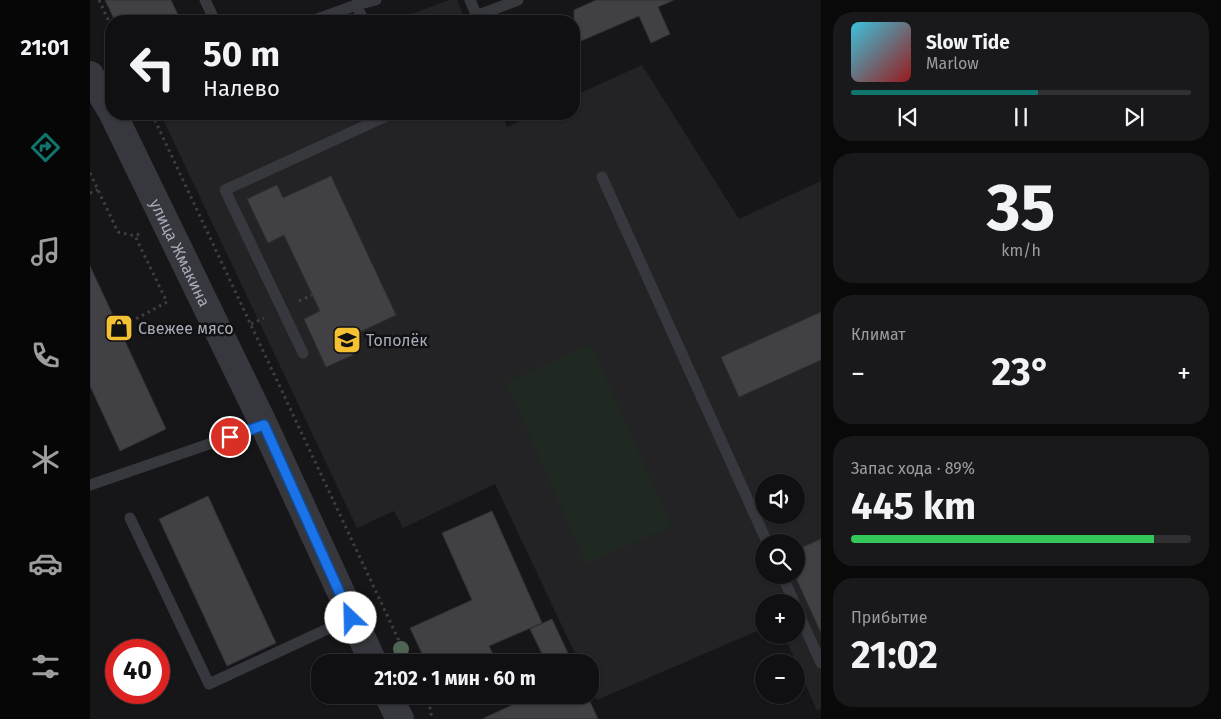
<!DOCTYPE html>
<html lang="ru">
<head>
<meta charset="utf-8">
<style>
	body { margin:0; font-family:"Fira Sans",sans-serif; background:#19191b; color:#f1f3f6; height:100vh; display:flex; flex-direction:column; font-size:19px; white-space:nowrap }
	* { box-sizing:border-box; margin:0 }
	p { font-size:16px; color:#9c9d9f }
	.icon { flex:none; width:28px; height:28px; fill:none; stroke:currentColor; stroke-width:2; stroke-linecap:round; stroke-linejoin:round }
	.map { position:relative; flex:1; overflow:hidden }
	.details { display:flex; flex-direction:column; gap:12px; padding:12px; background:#09090a; width:400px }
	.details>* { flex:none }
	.banner { position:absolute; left:15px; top:15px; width:475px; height:105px; border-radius:20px; box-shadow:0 1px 4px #0004,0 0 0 1px #303032; background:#101012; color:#f1f3f6; overflow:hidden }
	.tools { position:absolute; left:665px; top:474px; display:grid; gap:10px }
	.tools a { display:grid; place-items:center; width:50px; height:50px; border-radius:50%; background:#101012; box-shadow:0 1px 4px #0004,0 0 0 1px #303032; font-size:25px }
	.speed { position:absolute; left:15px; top:639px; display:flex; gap:10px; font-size:25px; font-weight:700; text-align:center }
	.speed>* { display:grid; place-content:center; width:65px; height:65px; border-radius:50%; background:#101012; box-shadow:0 1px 4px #0004,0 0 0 1px #303032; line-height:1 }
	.speed .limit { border:8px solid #d22; background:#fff; color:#111 }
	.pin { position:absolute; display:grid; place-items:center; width:42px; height:42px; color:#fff; margin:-21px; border:2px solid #fff; border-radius:50%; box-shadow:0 1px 5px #0007 }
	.me { position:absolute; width:55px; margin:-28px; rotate:336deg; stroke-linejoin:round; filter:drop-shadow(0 0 4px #0008) }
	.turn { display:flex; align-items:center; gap:18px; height:105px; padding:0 15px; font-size:22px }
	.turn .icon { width:65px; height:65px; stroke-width:2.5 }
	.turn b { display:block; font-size:35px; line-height:42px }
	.big { font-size:38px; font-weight:700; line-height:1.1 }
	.details .card { flex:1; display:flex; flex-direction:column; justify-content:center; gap:8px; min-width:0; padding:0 18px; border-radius:20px; background:#19191b }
	.details .dial { align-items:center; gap:0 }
	.dial b { font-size:65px; line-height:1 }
	.song { display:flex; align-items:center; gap:15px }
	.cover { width:60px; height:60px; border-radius:8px; background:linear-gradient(135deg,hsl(190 70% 55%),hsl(0 70% 35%)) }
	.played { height:5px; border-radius:2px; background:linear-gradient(90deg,#0f766e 55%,#303032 55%) }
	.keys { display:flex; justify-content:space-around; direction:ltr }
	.heat { display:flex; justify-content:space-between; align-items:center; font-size:28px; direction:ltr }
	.charge { height:8px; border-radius:4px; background:linear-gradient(90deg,#34c759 89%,#303032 0) }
	.trip { position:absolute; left:221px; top:654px; width:288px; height:50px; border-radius:20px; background:#101012; box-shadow:0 1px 4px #0004,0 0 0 1px #303032; font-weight:700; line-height:50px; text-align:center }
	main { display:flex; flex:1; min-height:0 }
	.tabs { display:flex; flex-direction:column; width:90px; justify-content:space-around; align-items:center; background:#060607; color:#9c9d9f }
	.tabs .icon { width:35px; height:35px }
	.tabs .on { color:#0f766e }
	.tabs b { font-size:22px; color:#f1f3f6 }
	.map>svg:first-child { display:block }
</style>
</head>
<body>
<main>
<nav class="tabs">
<b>21:01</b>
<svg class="icon on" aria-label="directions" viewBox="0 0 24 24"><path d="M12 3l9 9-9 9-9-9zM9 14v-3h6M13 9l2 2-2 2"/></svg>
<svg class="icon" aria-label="music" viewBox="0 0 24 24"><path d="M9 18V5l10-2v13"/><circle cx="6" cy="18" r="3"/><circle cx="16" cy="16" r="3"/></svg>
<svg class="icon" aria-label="phone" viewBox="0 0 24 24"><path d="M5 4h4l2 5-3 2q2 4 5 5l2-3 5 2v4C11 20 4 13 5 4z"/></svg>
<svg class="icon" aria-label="climate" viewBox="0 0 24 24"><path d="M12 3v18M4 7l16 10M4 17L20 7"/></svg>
<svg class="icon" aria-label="car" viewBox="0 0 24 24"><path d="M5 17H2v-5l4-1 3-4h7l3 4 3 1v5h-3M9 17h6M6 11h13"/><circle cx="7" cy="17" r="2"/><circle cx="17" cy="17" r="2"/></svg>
<svg class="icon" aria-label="filters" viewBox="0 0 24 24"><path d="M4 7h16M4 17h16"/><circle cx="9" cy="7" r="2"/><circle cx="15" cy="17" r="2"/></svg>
</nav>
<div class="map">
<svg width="731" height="719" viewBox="0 0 731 719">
	<rect width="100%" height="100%" fill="#161618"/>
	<g fill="#232225" fill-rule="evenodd">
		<path d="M 359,0 L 367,0 L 375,21 L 303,21 Z"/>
		<path d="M 552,65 L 649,219 L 731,181 L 731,709 L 727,711 L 694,635 L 706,635 L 706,602 L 674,602 L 674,628 L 507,700 L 500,686 L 500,662 L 489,662 L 405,484 L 313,528 L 304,511 L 267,528 L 71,115 L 412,114 L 417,127 L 446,114 L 484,114 L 484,96 ZM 674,482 L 706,482 L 706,515 L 674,515 ZM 674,542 L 706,542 L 706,575 L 674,575 Z"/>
	</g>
	<path fill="#202822" d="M 501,344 L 582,526 L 496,564 L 416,382 Z"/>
	<g fill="#414145" stroke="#313034">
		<path d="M 15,0 L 81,0 L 91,21 L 25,21 Z"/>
		<path d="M 506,0 L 584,0 L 568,7 L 580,34 L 561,43 L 549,16 L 484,44 L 484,10 Z"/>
		<path d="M 241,176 L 306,315 L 255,339 L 263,355 L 236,367 L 214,319 L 230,311 L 194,235 L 178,243 L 157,199 L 187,185 L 193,198 Z"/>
		<path d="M 0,266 L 76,429 L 30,451 L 0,386 Z"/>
		<path d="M 731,312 L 731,360 L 649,397 L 631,357 Z"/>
		<path d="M 118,496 L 186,643 L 137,666 L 69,519 Z"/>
		<path d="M 402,511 L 452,623 L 399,646 L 407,662 L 336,662 L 320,628 L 382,600 L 352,533 Z"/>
		<path d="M 731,539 L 731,633 L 706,578 L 706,550 Z"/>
		<path d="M 462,619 L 482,662 L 456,662 L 440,629 Z"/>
		<path d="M 444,695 L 497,695 L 508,719 L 392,719 Z"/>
	</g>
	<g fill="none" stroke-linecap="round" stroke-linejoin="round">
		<g stroke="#3d3f44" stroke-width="3" stroke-dasharray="2.5 4" stroke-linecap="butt">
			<path d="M 9,0 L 21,26"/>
			<path d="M 62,114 L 319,662"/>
			<path d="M 0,173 L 28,232 L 45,236"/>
			<path d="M 0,193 L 8,190"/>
			<path d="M 209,301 L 222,295"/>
			<path d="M 161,324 L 174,318"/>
			<path d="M 29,328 L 77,302 L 45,236 L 51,233"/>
			<path d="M 334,695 L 340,708 L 342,719"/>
		</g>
		<g stroke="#37383d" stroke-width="11">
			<path d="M 115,0 L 125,21"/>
			<path d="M 380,0 L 389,21"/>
			<path d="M 266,5 L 274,21"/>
			<path d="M 386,16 L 428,0"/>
			<path d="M 222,21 L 266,5 L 286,0"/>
			<path d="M 512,177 L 677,542"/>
			<path d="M 213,353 L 135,190 L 301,114"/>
			<path d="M 0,485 L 174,425"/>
			<path d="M 40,518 L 119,684 L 261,618"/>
			<path d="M 692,575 L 704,602"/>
			<path d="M 706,608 L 731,663"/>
		</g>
		<g stroke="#37383d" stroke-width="28">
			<path d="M 0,75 L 21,110"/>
			<path id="s1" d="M 23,114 L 174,425 L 283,662"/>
			<path d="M 298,695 L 310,719"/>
		</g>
	</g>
	<circle fill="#506453" cx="311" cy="649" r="8"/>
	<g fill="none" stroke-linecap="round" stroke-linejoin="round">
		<defs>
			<path id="route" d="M 140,437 L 174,425 L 261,618"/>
		</defs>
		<use href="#route" stroke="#114b97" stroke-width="12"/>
		<use href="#route" stroke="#1a73e8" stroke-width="9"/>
	</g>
	<defs>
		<symbol id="shop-square" viewBox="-11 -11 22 22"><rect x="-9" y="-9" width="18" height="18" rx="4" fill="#f4c133" stroke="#111113"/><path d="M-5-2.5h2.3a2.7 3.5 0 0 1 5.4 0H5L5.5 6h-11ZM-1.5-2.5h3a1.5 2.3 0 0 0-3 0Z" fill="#111"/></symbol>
		<symbol id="school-square" viewBox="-11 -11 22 22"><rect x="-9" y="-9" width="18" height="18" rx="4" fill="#f4c133" stroke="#111113"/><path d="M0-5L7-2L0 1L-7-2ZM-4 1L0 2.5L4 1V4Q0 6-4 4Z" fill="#111"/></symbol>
	</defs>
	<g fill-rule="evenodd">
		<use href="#shop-square" x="13" y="312" width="32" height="32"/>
		<use href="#school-square" x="241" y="324" width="32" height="32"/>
	</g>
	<g text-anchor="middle" stroke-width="5" stroke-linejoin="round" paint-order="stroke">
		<g font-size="16" fill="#a8acb8" stroke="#111113">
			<text dy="6" stroke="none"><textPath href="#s1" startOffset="154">улица Жмакина</textPath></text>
		</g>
		<g font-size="16" fill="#a8acb8" stroke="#111113" text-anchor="start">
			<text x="48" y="334">Свежее мясо</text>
			<text x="276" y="346">Тополёк</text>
		</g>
	</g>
</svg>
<div class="tools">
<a><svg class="icon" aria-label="sound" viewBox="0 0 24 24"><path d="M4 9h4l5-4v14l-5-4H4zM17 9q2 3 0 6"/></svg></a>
<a><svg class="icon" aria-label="search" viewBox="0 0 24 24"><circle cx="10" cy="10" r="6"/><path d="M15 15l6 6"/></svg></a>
<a>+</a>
<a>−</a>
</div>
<div class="speed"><div class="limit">40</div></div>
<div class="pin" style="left:140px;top:437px;background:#d93025"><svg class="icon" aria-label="arrive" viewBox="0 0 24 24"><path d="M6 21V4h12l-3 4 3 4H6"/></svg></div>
<svg class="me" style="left:261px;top:618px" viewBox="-20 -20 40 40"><circle r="19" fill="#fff"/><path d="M0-13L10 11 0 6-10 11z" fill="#1a73e8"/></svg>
<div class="trip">21:02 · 1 мин · 60 m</div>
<div class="banner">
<div class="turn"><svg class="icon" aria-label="left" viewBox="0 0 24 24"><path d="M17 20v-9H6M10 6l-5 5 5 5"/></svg><div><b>50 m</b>Налево</div></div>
</div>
</div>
<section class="details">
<div class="card">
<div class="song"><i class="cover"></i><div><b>Slow Tide</b><p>Marlow</p></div></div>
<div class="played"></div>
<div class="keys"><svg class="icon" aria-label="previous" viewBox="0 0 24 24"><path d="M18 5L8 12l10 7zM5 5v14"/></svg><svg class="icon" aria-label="pause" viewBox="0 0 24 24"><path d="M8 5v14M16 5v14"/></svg><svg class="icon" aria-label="next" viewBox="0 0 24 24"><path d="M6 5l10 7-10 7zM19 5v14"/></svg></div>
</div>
<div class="card dial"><b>35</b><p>km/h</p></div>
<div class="card"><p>Климат</p>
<div class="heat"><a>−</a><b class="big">23°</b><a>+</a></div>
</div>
<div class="card"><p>Запас хода · 89%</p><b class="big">445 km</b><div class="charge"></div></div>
<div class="card"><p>Прибытие</p><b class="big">21:02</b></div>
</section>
</main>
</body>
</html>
